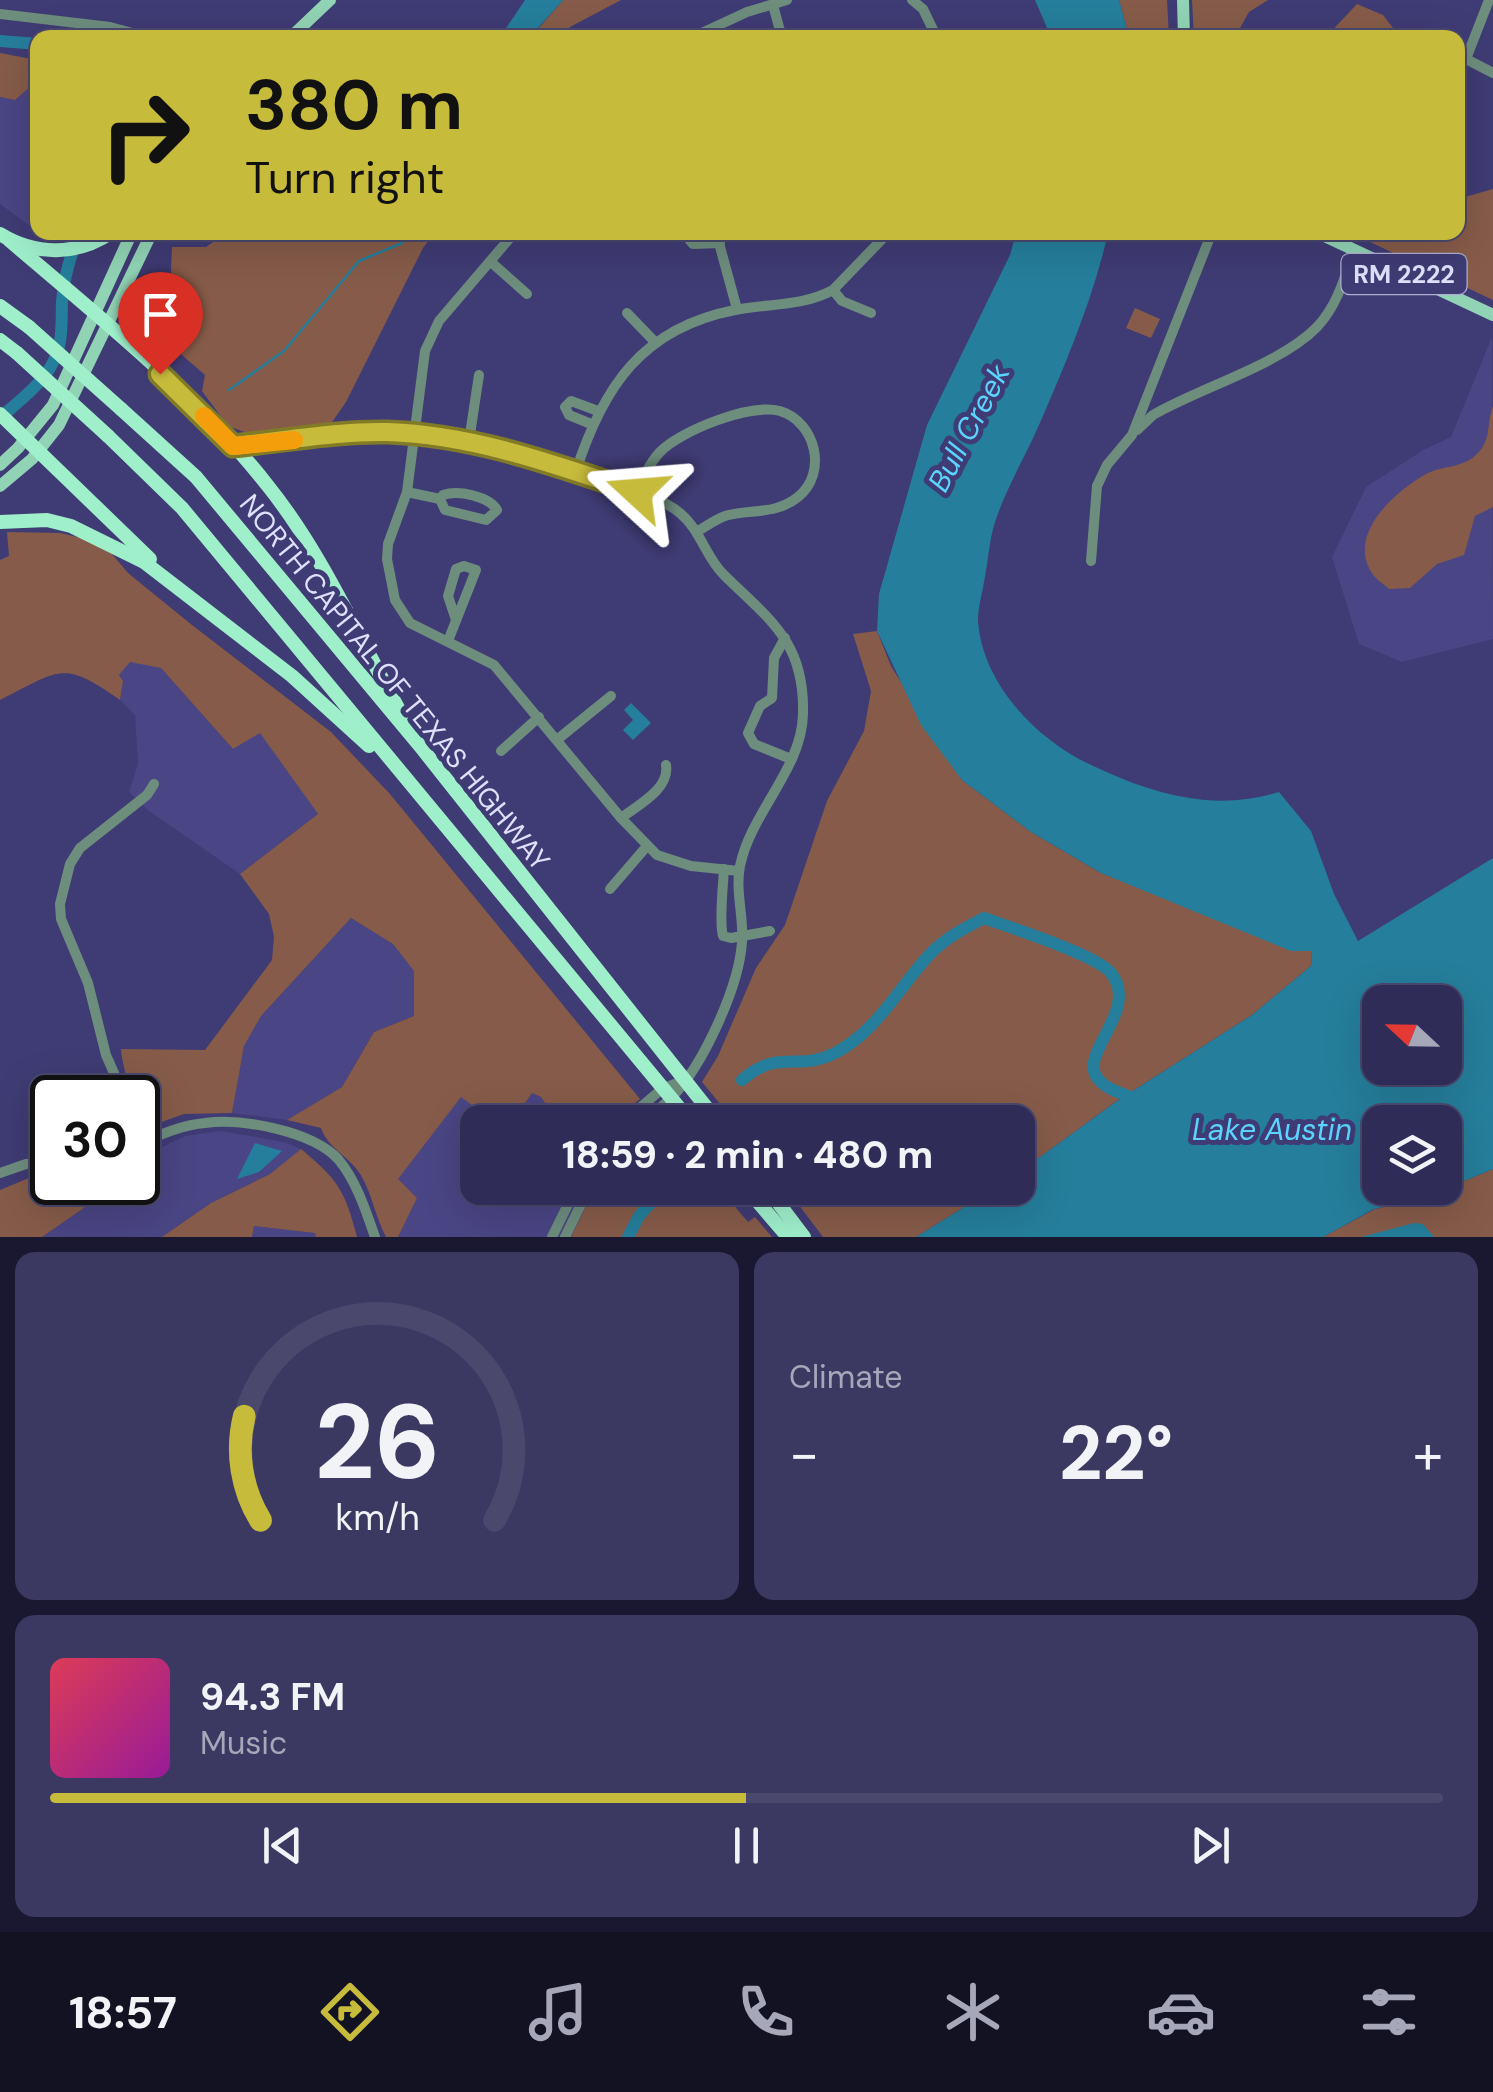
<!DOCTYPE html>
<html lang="en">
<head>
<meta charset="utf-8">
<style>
	body { margin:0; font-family:"DM Sans",sans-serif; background:#3b3861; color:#f1f3f6; height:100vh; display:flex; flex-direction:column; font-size:38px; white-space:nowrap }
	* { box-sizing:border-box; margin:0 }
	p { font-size:32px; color:#a7a7ba }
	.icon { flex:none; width:55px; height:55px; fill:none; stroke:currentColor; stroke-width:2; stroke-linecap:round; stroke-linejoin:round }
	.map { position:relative; height:1237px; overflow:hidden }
	.sheet { display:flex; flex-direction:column; gap:15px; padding:15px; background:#1a1830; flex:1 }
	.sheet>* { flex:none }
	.guide { position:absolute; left:30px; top:30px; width:1435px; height:210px; border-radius:20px; box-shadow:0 10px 40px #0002,0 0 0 2px #4a486d; background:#c7bb3c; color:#111; overflow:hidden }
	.needle { width:65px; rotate:292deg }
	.fabs { position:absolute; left:1362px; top:985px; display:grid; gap:20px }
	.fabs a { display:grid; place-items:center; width:100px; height:100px; border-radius:20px; background:#2f2c57; box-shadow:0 10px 40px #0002,0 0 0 2px #4a486d; font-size:50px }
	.speed { position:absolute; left:30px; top:1075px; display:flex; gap:20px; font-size:50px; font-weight:700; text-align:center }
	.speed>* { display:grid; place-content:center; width:130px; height:130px; border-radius:50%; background:#2f2c57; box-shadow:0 10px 40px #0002,0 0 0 2px #4a486d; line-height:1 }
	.speed .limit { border:5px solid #111; border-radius:15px; background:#fff; color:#111 }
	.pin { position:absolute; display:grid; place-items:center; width:85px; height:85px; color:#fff; margin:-102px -42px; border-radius:50% 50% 50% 0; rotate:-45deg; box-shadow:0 0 10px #0007 }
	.pin .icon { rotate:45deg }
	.me { position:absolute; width:110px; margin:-55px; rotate:289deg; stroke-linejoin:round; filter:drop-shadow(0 0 8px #0008) }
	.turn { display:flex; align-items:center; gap:35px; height:210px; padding:0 50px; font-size:45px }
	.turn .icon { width:130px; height:130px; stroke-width:2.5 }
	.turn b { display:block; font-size:70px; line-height:85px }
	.big { font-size:75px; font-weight:800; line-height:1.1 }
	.sheet .card { flex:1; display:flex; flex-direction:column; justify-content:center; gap:15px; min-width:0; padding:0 35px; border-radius:20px; background:#3b3861 }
	.sheet .dial { align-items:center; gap:0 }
	.dial svg { height:260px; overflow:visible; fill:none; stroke:#4a486d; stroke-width:7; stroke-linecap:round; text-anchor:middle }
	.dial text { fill:#f1f3f6; stroke:none }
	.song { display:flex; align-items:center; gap:30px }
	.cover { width:120px; height:120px; border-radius:15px; background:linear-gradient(135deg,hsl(350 70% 55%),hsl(300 70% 35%)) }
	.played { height:10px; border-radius:5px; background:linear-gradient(90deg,#c7bb3c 50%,#4a486d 50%) }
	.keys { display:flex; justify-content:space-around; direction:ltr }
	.heat { display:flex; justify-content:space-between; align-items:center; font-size:55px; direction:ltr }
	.sheet .tiles { flex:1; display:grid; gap:15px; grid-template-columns:1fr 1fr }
	.card:last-child { grid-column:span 2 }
	.trip { position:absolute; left:460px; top:1105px; width:575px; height:100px; border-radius:20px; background:#2f2c57; box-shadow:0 10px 40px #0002,0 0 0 2px #4a486d; font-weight:800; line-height:100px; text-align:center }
	.tab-bar { display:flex; height:160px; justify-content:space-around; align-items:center; background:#131223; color:#a7a7ba }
	.tab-bar .icon { width:70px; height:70px }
	.tab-bar .active { color:#c7bb3c }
	.tab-bar b { font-size:45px; color:#f1f3f6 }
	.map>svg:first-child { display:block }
</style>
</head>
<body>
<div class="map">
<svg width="1493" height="1237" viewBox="0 0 1493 1237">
	<rect width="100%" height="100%" fill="#3f3b74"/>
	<g fill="#4a4584">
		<path d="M 37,81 L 37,231 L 0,204 L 0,97 L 15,100 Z"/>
		<path d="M 1492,337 L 1493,639 L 1402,662 L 1359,644 L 1332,557 L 1366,487 L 1425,449 L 1451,437 Z"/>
		<path d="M 130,661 L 161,668 L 233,749 L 260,732 L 318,814 L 240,874 L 149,811 L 129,792 L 138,764 L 135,715 L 120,700 L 123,681 L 119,675 Z"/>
		<path d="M 351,918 L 393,944 L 415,971 L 414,1016 L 374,1032 L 342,1087 L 287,1120 L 232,1113 L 244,1046 L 261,1016 Z"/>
		<path d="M 532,1093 L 541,1097 L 547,1106 L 541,1120 L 543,1122 L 512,1122 Z"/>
		<path d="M 461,1096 L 495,1122 L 478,1122 L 478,1188 L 595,1188 L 571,1237 L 398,1237 L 417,1198 L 397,1179 Z"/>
		<path d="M 221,1131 L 284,1142 L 301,1149 L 270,1174 L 211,1203 L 162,1237 L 42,1237 L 120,1183 L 138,1182 L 138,1171 L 145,1165 L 144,1156 L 185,1136 Z"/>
		<path d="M 254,1226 L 316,1233 L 316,1237 L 252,1237 Z"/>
	</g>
	<g fill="#865b49">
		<path d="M 563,0 L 621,0 L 570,27 L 560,37 L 530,38 Z"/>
		<path d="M 1119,0 L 1167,0 L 1169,37 L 1129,37 Z"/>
		<path d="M 1192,0 L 1268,0 L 1249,12 L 1235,37 L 1194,38 Z"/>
		<path d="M 1357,4 L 1383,15 L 1400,37 L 1326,37 Z"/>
		<path d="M 0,53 L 37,60 L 37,81 L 15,100 L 0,97 Z"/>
		<path d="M 1493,189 L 1493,300 L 1351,233 L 1458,232 L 1458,199 Z"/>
		<path d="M 226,233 L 434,233 L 423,248 L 346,402 L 330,425 L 247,433 L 228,426 L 202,391 L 205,375 L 168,343 L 172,247 L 206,247 Z"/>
		<path d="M 1135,308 L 1160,319 L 1151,338 L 1126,328 Z"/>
		<path d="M 1493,406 L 1493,507 L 1475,516 L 1464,555 L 1437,564 L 1410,588 L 1389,589 C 1384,584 1375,579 1372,573 C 1346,534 1396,491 1426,474 C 1443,465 1460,469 1476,455 C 1492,440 1486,425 1493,406 Z"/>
		<path d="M 7,532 L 60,533 L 82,538 L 112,554 L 128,573 L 192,625 L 331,732 L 390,794 L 640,1099 L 611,1122 L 543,1122 L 541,1120 L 547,1106 L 541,1097 L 532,1093 L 512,1122 L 495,1122 L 461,1097 L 398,1179 L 417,1198 L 398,1237 L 386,1237 C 376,1218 372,1195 362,1177 C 351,1157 328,1149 321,1128 L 287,1120 L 342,1087 L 374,1032 L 414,1016 L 414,971 L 393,944 L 351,918 L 261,1016 L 244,1046 L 232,1113 L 184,1114 L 156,1124 C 136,1109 123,1074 121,1049 L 205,1050 L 272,960 L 274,937 L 269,914 L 240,874 L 318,814 L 260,733 L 233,749 L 161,668 L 130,662 L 119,675 L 123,681 L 120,700 C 62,659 60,670 0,700 L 0,560 L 9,556 Z"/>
		<path d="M 877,631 L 891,666 L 962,780 L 1031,832 L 1101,873 L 1311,951 L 1312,965 L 1252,1015 L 1117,1101 L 1018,1173 L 1018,1122 L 735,1122 L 702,1082 L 718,1056 L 756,968 L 785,925 L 827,801 L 864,731 L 871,691 L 853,634 Z"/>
		<path d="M 301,1149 C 338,1180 345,1190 357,1237 L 316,1237 L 315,1233 L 254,1226 L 252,1237 L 162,1237 L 211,1203 L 270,1174 Z"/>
		<path d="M 1493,1169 L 1493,1237 L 1323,1237 L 1375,1209 L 1418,1200 Z"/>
		<path d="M 52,1177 L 52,1182 L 120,1183 L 42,1237 L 0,1237 L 0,1190 L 29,1178 Z"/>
		<path d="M 595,1188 L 719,1188 L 748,1222 L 755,1217 L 772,1237 L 571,1237 Z"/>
		<path d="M 786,1188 L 995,1188 L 916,1237 L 823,1237 Z"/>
	</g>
	<g fill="#257e9b" fill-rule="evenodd">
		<path d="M 525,0 L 563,0 L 530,37 L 500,37 Z"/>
		<path d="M 1035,0 L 1119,0 L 1129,37 L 1051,37 Z"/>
		<path d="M 1016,233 L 1108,233 C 1093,299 1066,363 1039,425 C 1025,457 1006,489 995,522 C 989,541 988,563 984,582 C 982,594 978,608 978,620 C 982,683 1035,738 1089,764 C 1150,793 1212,813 1279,792 L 1311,831 L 1334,894 L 1358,941 L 1493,858 L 1493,1169 L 1418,1200 L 1374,1209 L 1323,1237 L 916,1237 L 995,1188 L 1018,1188 L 1018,1173 L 1117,1101 L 1252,1015 L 1312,965 L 1311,951 L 1291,951 L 1101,873 L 1031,832 L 962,780 L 921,725 L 877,631 L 879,594 L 927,425 L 1010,255 ZM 1445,1002 L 1445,1068 L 1380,1068 L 1380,1002 ZM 1445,1122 L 1445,1188 L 1380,1188 L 1380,1122 Z"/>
		<path d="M 631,703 L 651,723 L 633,740 L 623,730 L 633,720 L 624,710 Z"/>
		<path d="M 255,1143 L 282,1151 L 259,1172 L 237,1179 Z"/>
		<path d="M 1414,1223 L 1423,1224 L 1434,1237 L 1361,1237 Z"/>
	</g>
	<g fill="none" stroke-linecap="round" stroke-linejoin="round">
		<path stroke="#257e9b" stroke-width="2.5" d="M 229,390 L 284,351 L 359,261 L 402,243 L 409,232"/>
		<g stroke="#257e9b" stroke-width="12">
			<path d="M 0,41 L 38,44"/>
			<path d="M 0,418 C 18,402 37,388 50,368 C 64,345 61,326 62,301 C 64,278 71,253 80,232"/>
			<path d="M 742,1080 C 778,1048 798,1072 835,1053 C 878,1031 900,985 932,952 C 947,937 965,928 984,918 C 1009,927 1097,955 1111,973 C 1141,1011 1075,1055 1099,1080 C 1108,1091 1128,1095 1141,1101"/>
			<path d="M 628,1237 L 639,1216 L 664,1188"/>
		</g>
		<g stroke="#6d8d7d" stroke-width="10">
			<path d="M 912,0 L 923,9 L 937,38"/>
			<path d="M 1489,0 L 1466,59 L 1493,73"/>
			<path d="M 773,5 L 782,38"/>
			<path d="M 0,14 L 110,27 L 151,38"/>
			<path d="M 691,38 L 747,12 L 787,0"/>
			<path d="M 515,232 L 439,321 L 425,351 L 407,492 L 388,544 L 387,559 L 395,600 L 410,623 L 494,665 L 621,818 L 657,855 L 691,866 L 739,871"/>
			<path d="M 683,232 L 693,244 L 720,243"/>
			<path d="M 716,232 L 737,309"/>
			<path d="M 492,263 L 527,294"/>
			<path d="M 833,290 L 842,301 L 871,313"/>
			<path d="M 627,313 L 654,341"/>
			<path d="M 591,424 L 569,415 L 565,407 L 571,401 L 598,411"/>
			<path d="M 1137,430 L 1153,415 C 1201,387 1280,365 1317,327 C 1337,306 1345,277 1354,250"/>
			<path d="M 469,441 L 479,375"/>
			<path d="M 233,446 C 283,441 334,432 384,432 C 458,432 529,456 598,479 C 625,488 659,495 681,514 C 701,531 706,558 724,575 C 770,620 805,642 803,714 C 802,769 751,812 740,866 C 735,891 744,917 742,942 C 739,987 703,1066 671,1098 C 662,1107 651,1115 642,1122"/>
			<path d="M 576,471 C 603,387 642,328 735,310 C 769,303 801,307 833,290 L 889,232"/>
			<path d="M 407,492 L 440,499 L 443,495 C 458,490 489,496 497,510 L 486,520 L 445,510 L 440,499"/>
			<path d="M 637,492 C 643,478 649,464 660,452 C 680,431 750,403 780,411 C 816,422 828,473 798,497 C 776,515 750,509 725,516 C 716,519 707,526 698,531"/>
			<path d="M 1091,561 L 1097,486 L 1107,465 L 1132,435 L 1212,232"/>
			<path d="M 785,638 L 774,658 L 772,698 L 760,706 L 748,733 L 754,744 L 791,759"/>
			<path d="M 448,641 L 476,570 L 464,566 L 456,569 L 448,596 L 456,620"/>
			<path d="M 558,739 L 611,696"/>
			<path d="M 501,751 L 539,717"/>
			<path d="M 621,818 C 638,805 670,789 666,765"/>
			<path d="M 724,869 C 723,886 719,922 723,936 L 731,938 L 770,931"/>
			<path d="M 610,889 L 647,846"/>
			<path d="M 125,1098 L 106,1055 L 88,983 L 61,919 L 60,904 L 70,864 L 80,848 L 147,795 L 154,784"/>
			<path d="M 623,1122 L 662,1089 L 685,1080"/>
			<path d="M 138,1124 L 145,1141"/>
			<path d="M 138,1145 C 158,1135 182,1125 205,1123 C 242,1118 312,1131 338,1159 C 356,1180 366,1211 375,1237"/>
			<path d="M 0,1173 L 26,1164 L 52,1162"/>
			<path d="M 552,1237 L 576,1188"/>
			<path d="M 565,1237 L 589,1188"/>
		</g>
		<g stroke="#91d3b5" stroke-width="12">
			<path d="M 1183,0 L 1184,38"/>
			<path d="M 290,38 L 330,0"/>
			<path d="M 1316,232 L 1493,315"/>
			<path d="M 0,465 L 18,448 L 53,405 L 132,232"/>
			<path d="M 0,486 L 32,459 L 59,425 L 152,232"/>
		</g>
		<g stroke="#9fefcb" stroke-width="14">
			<path d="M 0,234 C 36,256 77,256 112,232"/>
			<path d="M 9,240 C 98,316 195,393 268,486 C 324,556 358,638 402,715"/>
			<path d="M 0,306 L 29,327"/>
			<path d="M 0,340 L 17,353"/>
			<path d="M 121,409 L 196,477 L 420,746 L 718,1122"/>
			<path d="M 0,414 L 150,559"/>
			<path d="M 108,436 L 182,508 L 691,1122"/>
			<path d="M 0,522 L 47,520 L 71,526 L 144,562 L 292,676 L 369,746"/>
			<path d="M 746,1188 L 788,1237"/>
			<path d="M 767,1188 L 804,1237"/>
		</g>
		<g stroke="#9fefcb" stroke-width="14">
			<path d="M 29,327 L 121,409"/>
			<path d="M 17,353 L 108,436"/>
		</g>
	</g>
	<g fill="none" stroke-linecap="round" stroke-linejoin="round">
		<defs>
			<path id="route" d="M 160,374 L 233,446 C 284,441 337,431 388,432 C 475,435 556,465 637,492"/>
		</defs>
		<use href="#route" stroke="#817a27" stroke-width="25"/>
		<use href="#route" stroke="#c7bb3c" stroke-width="18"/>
		<path stroke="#f59e0b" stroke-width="18" d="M 204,416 L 233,446 L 294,440"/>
	</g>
	<g text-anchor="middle" stroke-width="10" stroke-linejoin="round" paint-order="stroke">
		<rect fill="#3f3b74" stroke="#afaed2" stroke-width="2.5" x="1341.5" y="254" width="125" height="40" rx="8"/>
		<g font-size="25" font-weight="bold" fill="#dfe0fb">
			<text x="1404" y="283">RM 2222</text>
		</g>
		<g font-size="28" fill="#dfe0fb" stroke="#3f3b74">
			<text transform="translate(395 682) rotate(51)" y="10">NORTH CAPITAL OF TEXAS HIGHWAY</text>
		</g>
		<g font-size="30" font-style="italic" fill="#5cd5fe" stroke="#3f3b74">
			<text transform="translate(969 428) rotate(-62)" y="10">Bull Creek</text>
			<text x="1272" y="1140">Lake Austin</text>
		</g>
	</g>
</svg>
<div class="fabs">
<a><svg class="needle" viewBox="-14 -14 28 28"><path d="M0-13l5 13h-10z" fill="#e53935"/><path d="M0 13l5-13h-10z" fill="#a7a7ba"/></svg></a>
<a><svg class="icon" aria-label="layers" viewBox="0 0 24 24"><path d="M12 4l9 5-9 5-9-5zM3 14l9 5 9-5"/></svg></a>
</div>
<div class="speed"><div class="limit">30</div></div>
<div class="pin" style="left:160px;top:374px;background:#d93025"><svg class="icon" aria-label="arrive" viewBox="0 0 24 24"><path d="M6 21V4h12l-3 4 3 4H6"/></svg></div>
<svg class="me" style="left:637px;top:492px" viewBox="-20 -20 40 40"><path d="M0-17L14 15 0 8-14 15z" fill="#c7bb3c" stroke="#fff" stroke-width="4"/></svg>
<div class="trip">18:59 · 2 min · 480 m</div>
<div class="guide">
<div class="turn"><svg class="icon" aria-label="right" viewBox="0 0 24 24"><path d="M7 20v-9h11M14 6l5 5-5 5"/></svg><div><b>380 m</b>Turn right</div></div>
</div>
</div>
<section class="sheet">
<div class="tiles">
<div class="card dial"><svg viewBox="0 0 100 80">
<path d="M14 69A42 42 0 1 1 86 69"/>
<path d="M14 69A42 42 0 0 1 9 37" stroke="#c7bb3c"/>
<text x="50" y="56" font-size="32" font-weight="700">26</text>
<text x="50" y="72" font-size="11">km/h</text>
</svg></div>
<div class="card"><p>Climate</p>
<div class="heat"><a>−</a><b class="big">22°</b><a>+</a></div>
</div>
<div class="card">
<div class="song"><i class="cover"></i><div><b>94.3 FM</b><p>Music</p></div></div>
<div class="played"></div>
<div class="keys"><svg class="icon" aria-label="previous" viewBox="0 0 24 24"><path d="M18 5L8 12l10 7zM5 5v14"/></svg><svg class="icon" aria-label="pause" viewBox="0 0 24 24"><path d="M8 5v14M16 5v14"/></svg><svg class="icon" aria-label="next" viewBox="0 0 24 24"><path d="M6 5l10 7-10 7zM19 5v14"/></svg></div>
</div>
</div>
</section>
<nav class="tab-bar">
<b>18:57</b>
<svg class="icon active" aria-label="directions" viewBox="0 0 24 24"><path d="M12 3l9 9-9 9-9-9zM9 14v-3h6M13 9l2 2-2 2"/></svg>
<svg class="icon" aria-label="music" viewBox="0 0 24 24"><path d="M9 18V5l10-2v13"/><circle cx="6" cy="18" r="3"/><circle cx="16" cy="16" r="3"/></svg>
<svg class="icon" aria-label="phone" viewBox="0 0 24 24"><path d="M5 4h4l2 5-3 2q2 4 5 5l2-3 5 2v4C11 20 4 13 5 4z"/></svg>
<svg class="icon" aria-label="climate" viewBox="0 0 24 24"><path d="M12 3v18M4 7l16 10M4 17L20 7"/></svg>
<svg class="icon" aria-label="car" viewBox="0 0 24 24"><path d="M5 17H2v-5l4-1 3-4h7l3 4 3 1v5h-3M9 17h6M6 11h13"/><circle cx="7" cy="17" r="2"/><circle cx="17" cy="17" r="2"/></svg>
<svg class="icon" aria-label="filters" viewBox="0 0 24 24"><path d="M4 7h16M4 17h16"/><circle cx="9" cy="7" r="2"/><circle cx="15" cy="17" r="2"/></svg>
</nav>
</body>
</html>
